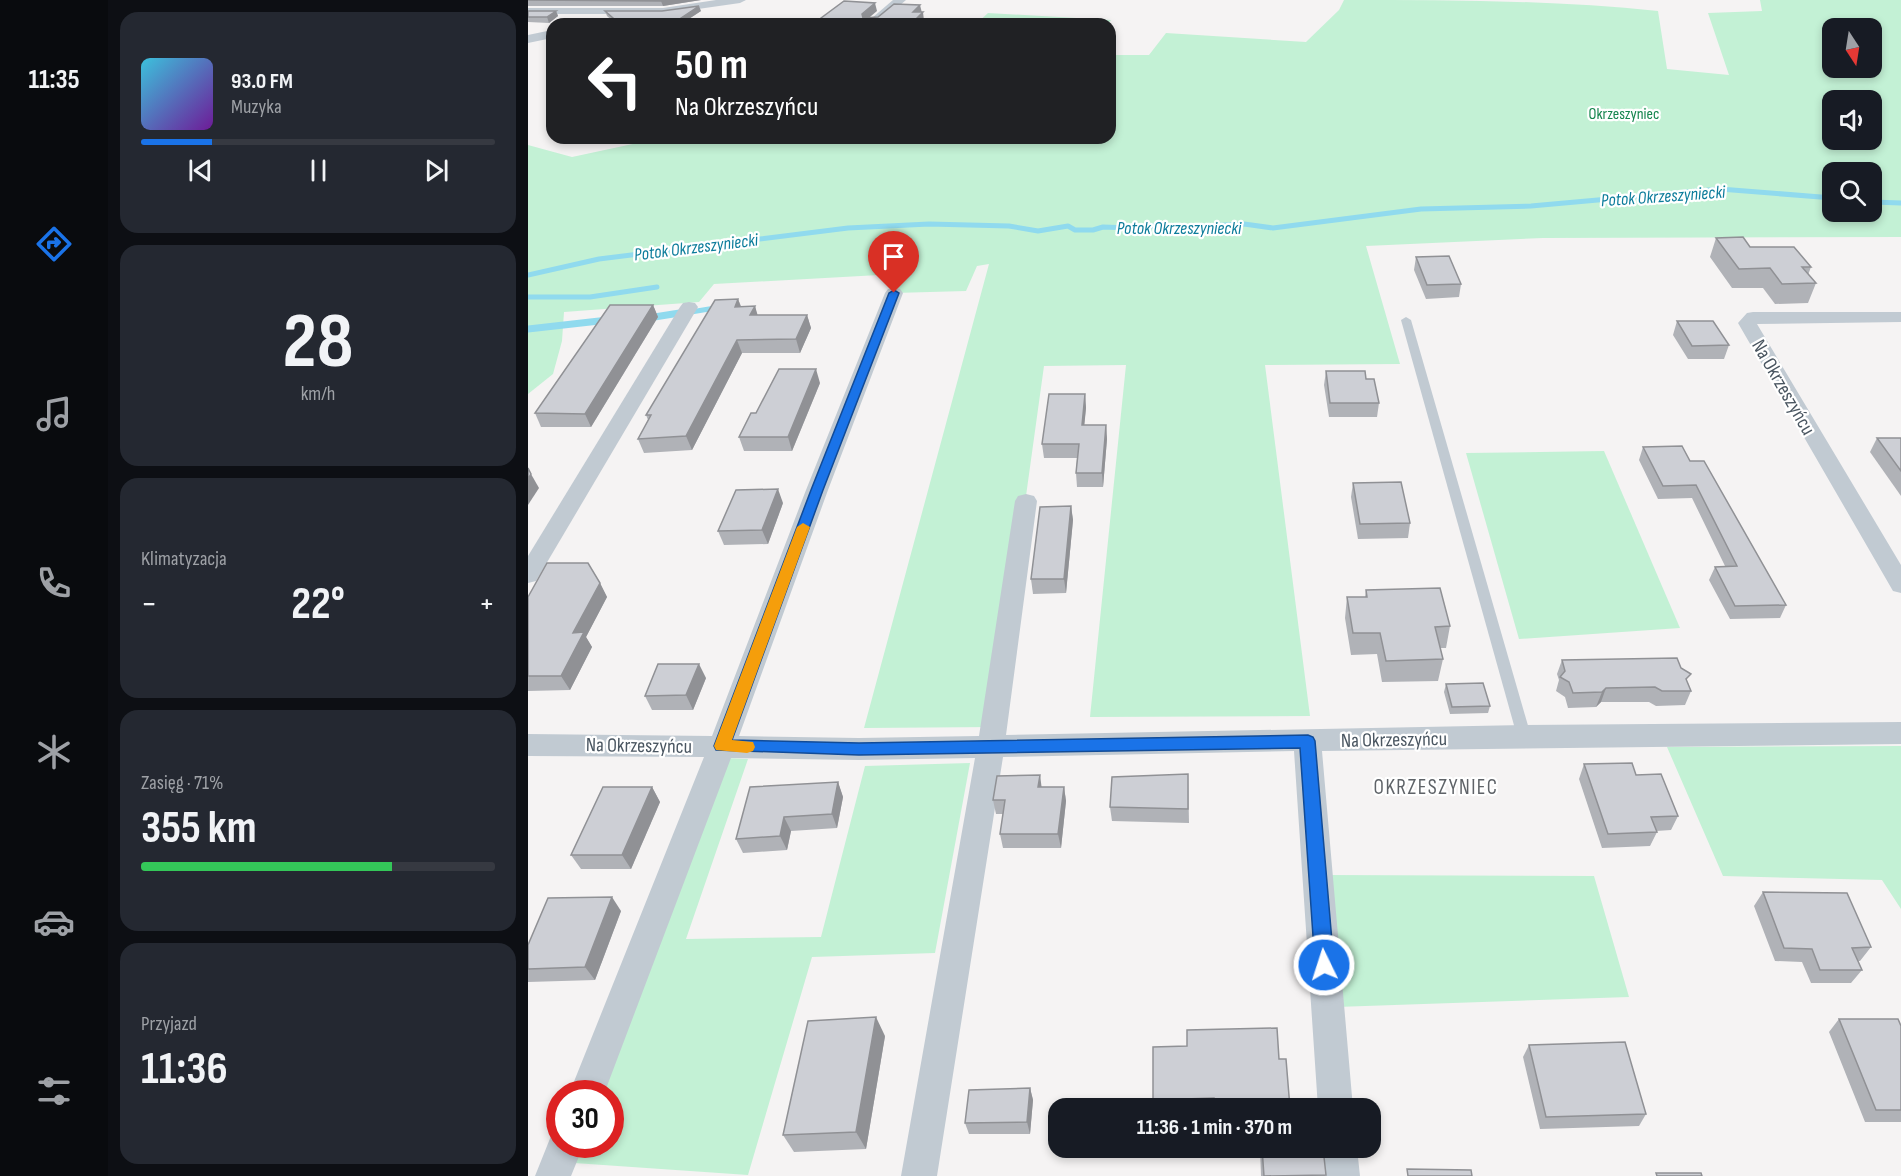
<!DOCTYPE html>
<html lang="pl">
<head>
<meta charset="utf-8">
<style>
	body { margin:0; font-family:"Sofia Sans Condensed",sans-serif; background:#242831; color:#f1f3f6; height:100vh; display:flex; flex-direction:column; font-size:22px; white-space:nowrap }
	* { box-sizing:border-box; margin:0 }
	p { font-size:20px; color:#9ea1a6 }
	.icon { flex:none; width:33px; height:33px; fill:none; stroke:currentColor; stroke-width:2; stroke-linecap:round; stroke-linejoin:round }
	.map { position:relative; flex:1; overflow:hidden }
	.panel { display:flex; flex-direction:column; gap:12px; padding:12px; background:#0d0f14; width:420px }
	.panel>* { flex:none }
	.guide { position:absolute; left:18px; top:18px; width:570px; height:126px; border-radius:18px; box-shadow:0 3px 9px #0003; background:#202124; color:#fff; overflow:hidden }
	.needle { width:39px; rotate:168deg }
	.buttons { position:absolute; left:1294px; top:18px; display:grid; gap:12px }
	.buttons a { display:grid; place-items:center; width:60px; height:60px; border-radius:12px; background:#171b24; box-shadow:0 3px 9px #0003; font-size:30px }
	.speed { position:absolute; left:18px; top:1080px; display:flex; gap:12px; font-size:30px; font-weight:700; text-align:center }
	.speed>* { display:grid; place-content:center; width:78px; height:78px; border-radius:50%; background:#171b24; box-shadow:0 3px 9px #0003; line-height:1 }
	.speed .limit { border:9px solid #d22; background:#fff; color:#111 }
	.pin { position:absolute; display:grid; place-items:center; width:51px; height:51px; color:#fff; margin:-62px -26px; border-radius:50% 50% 50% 0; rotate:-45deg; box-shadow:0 0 6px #0007 }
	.pin .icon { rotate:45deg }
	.me { position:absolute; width:66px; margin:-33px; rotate:356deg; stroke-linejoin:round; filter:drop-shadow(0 0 4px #0008) }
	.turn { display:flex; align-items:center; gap:21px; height:126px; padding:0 30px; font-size:27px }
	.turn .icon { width:78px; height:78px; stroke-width:2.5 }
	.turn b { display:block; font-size:42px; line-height:51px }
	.big { font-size:45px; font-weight:700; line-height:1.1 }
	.panel .tile { flex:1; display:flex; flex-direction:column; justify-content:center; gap:9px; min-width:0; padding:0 21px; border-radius:18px; background:#242831 }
	.panel .dial { align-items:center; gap:0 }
	.dial b { font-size:78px; line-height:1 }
	.song { display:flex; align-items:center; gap:18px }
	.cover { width:72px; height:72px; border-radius:9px; background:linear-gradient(135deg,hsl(190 70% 55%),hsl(280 70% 35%)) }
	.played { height:6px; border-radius:3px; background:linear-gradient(90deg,#1a73e8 20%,#363941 20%) }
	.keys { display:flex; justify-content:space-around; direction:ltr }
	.heat { display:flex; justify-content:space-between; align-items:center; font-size:33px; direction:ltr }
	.charge { height:9px; border-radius:4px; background:linear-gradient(90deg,#34c759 71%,#363941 0) }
	.trip { position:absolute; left:520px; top:1098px; width:333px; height:60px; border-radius:18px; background:#171b24; box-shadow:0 3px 9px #0003; font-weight:700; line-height:60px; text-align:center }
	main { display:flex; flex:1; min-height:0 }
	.tab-bar { display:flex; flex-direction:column; width:108px; justify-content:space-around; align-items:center; background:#090b0e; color:#9ea1a6 }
	.tab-bar .icon { width:42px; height:42px }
	.tab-bar .on { color:#1a73e8 }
	.tab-bar b { font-size:27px; color:#f1f3f6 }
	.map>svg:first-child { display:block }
</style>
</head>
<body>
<main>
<nav class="tab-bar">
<b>11:35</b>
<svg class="icon on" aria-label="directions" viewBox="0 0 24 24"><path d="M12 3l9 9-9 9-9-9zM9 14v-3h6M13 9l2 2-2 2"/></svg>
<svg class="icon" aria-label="music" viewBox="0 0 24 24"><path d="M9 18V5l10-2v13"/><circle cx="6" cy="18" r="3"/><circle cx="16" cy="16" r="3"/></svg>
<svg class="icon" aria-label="phone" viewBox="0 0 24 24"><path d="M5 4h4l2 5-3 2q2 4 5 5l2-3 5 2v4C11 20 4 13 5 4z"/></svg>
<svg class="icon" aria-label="climate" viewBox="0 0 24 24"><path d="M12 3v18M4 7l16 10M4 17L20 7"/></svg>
<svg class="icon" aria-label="car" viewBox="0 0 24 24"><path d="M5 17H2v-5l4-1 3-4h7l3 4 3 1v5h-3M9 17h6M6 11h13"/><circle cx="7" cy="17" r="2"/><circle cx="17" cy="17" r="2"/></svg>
<svg class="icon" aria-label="filters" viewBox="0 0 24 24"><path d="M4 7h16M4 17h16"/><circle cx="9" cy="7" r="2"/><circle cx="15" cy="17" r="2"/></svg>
</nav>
<section class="panel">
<div class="tile">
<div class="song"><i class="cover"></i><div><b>93.0 FM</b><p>Muzyka</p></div></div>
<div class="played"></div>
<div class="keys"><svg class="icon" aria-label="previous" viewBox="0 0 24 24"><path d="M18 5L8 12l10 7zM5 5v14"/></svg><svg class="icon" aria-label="pause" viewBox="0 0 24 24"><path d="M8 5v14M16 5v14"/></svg><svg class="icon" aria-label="next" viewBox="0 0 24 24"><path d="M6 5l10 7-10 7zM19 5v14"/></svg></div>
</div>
<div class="tile dial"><b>28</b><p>km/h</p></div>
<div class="tile"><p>Klimatyzacja</p>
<div class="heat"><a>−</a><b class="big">22°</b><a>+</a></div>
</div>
<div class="tile"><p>Zasięg · 71%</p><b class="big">355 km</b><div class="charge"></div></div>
<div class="tile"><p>Przyjazd</p><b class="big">11:36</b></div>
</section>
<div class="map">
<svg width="1373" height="1176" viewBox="0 0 1373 1176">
	<rect width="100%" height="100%" fill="#f5f3f3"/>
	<g fill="#c3f1d5" fill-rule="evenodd">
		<path d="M 816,0 C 921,0 1026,0 1130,11 L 1139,69 L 1201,75 L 1180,13 L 1234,11 L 1232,0 L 1373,0 L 1373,237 L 1015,238 L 838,246 L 872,364 L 737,365 L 782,716 L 562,717 L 598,365 L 516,366 L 466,727 L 336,728 L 461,264 L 449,266 L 438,291 L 366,293 L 369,274 L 186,284 L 171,302 L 36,312 L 34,341 L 25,374 L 0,394 L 0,145 L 44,157 L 114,142 L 120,138 L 582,138 L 582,55 L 621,55 L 638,33 L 778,42 L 811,10 ZM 1305,28 L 1344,28 L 1344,68 L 1305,68 ZM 1305,100 L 1344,100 L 1344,140 L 1305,140 ZM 1305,172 L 1344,172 L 1344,212 L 1305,212 Z"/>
		<path d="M 460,13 L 583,20 L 580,24 L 448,24 Z"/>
		<path d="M 1076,451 L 1152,628 L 991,639 L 938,453 Z"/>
		<path d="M 1373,746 L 1373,909 L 1354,880 L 1195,876 L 1139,747 Z"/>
		<path d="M 198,758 L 220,759 L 158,939 L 293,937 L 337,766 L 442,763 L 407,953 L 284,957 L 220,1175 L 46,1163 L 53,1145 L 82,1144 L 82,1094 L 72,1093 Z"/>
		<path d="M 799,875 L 1066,876 L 1101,997 L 808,1007 Z"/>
	</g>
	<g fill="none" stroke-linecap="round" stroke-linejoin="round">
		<g stroke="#90daee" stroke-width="5">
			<path d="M 1344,202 L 1373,203"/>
			<path d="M 0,275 L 71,259 L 320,228 L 401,224 L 481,226 L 510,231 L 540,226 L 547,230 L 565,230 L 575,227 L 603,228 L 635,225 L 660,227 L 716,224 L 745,228 L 893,209 L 1003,206 L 1192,189 L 1305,198"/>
			<path d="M 0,297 L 62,297 L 129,287"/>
			<path d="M 151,314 L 193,307"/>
		</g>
		<g stroke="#90daee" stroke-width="7">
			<path d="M 120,318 L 158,312"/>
			<path d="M 0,329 L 80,320"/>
		</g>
		<path fill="#c1cad2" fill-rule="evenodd" d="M 878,317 L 883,320 L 1003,736 L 1001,740 L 996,741 L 991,740 L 989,736 L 873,320 Z"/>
		<g fill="#c1cad2" fill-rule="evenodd">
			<path d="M 188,0 L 218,0 L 212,3 L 135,14 L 0,14 L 0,8 L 135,8 Z"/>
			<path d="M 365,0 L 378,0 L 350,24 L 337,24 Z"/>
			<path d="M 24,30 L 24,38 L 0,43 L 0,35 Z"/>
			<path d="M 366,288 L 372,289 L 375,293 L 300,490 L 211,736 L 331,738 L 451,736 L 487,501 L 490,496 L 498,494 L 506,496 L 509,501 L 478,735 L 996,725 L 1373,722 L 1373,744 L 794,751 L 825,1108 L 790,1108 L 766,751 L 475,757 L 409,1176 L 373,1176 L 447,758 L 331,760 L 203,758 L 76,1094 L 41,1094 L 176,757 L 0,756 L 0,734 L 184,736 L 278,490 L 357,293 L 360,289 Z"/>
			<path d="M 161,302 L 167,303 L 170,307 L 8,581 L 0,583 L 0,556 L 152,307 L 155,303 Z"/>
			<path d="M 1225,312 L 1373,312 L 1373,322 L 1229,324 L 1373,565 L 1373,593 L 1365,591 L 1210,323 L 1219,313 Z"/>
			<path d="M 32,1129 L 32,1144 L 56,1144 L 43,1176 L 7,1176 L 25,1131 Z"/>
			<path d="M 793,1148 L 829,1148 L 832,1176 L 796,1176 Z"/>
		</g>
	</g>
	<g fill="#b0b2b7">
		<path d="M 0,0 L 173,0 L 135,6 L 0,6 Z"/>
		<path d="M 0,11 L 28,11 L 30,16 L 21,23 L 0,22 Z"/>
		<path d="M 77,11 L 173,11 L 153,24 L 88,24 L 79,16 Z"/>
		<path d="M 1188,238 L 1283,267 L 1280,275 L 1288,283 L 1280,303 L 1247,304 L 1235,288 L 1204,288 L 1182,257 Z"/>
		<path d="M 888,257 L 933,284 L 931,297 L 898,299 L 886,270 Z"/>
		<path d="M 210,299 L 213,306 L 227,306 L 229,315 L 279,315 L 283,328 L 272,353 L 214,353 L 164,450 L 116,453 L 110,439 L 120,420 L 118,415 Z"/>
		<path d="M 125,305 L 130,317 L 63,427 L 13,427 L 7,413 Z"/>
		<path d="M 1149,321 L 1201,345 L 1196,359 L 1160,359 L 1145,335 Z"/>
		<path d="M 798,371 L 838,379 L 851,403 L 849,417 L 801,417 L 796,385 Z"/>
		<path d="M 292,383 L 264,451 L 216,451 L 211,437 Z"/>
		<path d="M 557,394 L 558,408 L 556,425 L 578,425 L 579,439 L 575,487 L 549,487 L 548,473 L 549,458 L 516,458 L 514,444 Z"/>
		<path d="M 1349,438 L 1373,438 L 1373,496 L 1342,452 Z"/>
		<path d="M 1115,447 L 1162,461 L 1258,605 L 1252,618 L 1202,619 L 1181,580 L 1187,567 L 1197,566 L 1164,498 L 1130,499 L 1111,460 Z"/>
		<path d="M 825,483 L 882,523 L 880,538 L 830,539 L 823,497 Z"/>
		<path d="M 255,503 L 240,544 L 196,545 L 190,531 Z"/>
		<path d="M 543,506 L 545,520 L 538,593 L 505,594 L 503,579 Z"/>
		<path d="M 72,583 L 79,597 L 58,637 L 64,647 L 42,690 L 0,691 L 0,597 Z"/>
		<path d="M 838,590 L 922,626 L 918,648 L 912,648 L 915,659 L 910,681 L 854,682 L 849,654 L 823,655 L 817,618 L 819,597 L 837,597 Z"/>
		<path d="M 1034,660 L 1160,683 L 1163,691 L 1157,705 L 1128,706 L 1121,702 L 1073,702 L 1068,707 L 1040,708 L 1037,697 L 1028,691 L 1031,680 L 1029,674 Z"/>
		<path d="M 178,678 L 165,710 L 124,710 L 117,696 Z"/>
		<path d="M 918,684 L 962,706 L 960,713 L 922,714 L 916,692 Z"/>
		<path d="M 1056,764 L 1108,775 L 1150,816 L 1143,830 L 1128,831 L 1129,832 L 1122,846 L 1074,848 L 1051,779 Z"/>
		<path d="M 660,774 L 661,823 L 584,821 L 582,807 Z"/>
		<path d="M 310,782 L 315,797 L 309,828 L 263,831 L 259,850 L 215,853 L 208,839 Z"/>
		<path d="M 124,787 L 132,802 L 103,869 L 53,869 L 43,855 Z"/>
		<path d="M 514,787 L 536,787 L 538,801 L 533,848 L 475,848 L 472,834 L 475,814 L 468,814 L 465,800 Z"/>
		<path d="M 1235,892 L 1343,947 L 1332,961 L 1330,961 L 1334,970 L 1323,983 L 1283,983 L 1274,962 L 1247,961 L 1226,906 Z"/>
		<path d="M 93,911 L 67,980 L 0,982 L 0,945 Z"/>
		<path d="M 1311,1019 L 1373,1026 L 1373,1122 L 1337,1122 L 1301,1032 Z"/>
		<path d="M 357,1036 L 338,1149 L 266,1152 L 255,1135 Z"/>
		<path d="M 1001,1045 L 1118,1114 L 1111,1126 L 1012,1129 L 995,1057 Z"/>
		<path d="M 751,1059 L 762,1108 L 625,1108 L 625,1100 Z"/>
		<path d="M 502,1088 L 505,1100 L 502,1134 L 441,1134 L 437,1123 Z"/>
		<path d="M 732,1148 L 795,1148 L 797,1176 L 733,1176 Z"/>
	</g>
	<g fill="#909195">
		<path d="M 137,0 L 173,0 L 135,6 L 133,1 Z"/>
		<path d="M 347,3 L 349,11 L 336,22 L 334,14 Z"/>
		<path d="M 392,5 L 394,13 L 395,12 L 396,21 L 393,24 L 383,24 L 385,12 Z"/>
		<path d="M 171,6 L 173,11 L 153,24 L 144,24 Z"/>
		<path d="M 28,11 L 30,16 L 21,23 L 19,17 Z"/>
		<path d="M 210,299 L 215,313 L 207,307 Z"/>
		<path d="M 125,305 L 130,317 L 63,427 L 57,414 Z"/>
		<path d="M 227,306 L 231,320 L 222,315 Z"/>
		<path d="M 279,315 L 283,328 L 272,353 L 268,339 Z"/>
		<path d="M 209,340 L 214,353 L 164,450 L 158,436 Z"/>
		<path d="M 288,369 L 292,383 L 264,451 L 260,437 Z"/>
		<path d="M 557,394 L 558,408 L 555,439 L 554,425 Z"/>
		<path d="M 578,425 L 579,439 L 575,487 L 574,473 Z"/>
		<path d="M 3,474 L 11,488 L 0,505 L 0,479 Z"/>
		<path d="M 250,489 L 255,503 L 240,544 L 234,530 Z"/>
		<path d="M 543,506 L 545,520 L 538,593 L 536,579 Z"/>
		<path d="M 72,583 L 79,597 L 58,637 L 64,647 L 42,690 L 33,676 L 45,633 Z"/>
		<path d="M 171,664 L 178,678 L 165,710 L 158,695 Z"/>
		<path d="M 1078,688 L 1073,702 L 1068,707 L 1074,692 Z"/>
		<path d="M 512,775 L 514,790 L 510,787 Z"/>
		<path d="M 310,782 L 315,797 L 309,828 L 304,814 Z"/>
		<path d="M 124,787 L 132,802 L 103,869 L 94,855 Z"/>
		<path d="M 536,787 L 538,801 L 533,848 L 530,834 Z"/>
		<path d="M 256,817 L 263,831 L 259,850 L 252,836 Z"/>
		<path d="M 84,897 L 93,911 L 67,980 L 57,967 Z"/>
		<path d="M 348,1017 L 357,1036 L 338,1149 L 328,1132 Z"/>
		<path d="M 502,1088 L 505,1100 L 502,1134 L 499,1122 Z"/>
	</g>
	<g fill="#cdcfd5" stroke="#909195" stroke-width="1.5">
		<path d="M 0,0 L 137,0 L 133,1 Z"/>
		<path d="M 316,1 L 347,3 L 334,14 L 335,18 L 350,17 L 366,4 L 392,5 L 385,12 L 395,12 L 383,24 L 285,24 Z"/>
		<path d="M 171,6 L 144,24 L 92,24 L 77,11 L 134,11 Z"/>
		<path d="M 0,11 L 28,11 L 19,17 L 0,17 Z"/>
		<path d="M 1215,237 L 1222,247 L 1266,247 L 1283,267 L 1274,267 L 1288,283 L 1254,284 L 1242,268 L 1211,269 L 1188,238 Z"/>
		<path d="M 921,256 L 933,284 L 899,285 L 888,257 Z"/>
		<path d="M 210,299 L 207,307 L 227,306 L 222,315 L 279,315 L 268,339 L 209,340 L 158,436 L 110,439 L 123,415 L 118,415 L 187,300 Z"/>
		<path d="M 82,305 L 125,305 L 57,414 L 7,413 Z"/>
		<path d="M 1149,321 L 1185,321 L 1201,345 L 1164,346 Z"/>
		<path d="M 251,369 L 288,369 L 260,437 L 211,437 L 223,413 L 228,413 Z"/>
		<path d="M 798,371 L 837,371 L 838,379 L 846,379 L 851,403 L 802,403 Z"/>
		<path d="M 521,394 L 557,394 L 554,425 L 578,425 L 574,473 L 548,473 L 551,444 L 514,444 Z"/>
		<path d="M 1349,438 L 1373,438 L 1373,471 Z"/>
		<path d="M 1154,446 L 1162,461 L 1176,461 L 1258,605 L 1207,606 L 1187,567 L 1209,566 L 1168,485 L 1135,486 L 1115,447 Z"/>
		<path d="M 0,468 L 3,474 L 0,479 Z"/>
		<path d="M 873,482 L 882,523 L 832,524 L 825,483 Z"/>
		<path d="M 250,489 L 234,530 L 190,531 L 208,490 Z"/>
		<path d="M 543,506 L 536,579 L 503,579 L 512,507 Z"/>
		<path d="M 19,563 L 60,563 L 72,583 L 45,633 L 56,632 L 33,676 L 0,676 L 0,597 Z"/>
		<path d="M 912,588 L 922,626 L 907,627 L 915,659 L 858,661 L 852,633 L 825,633 L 819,597 L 839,597 L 838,590 Z"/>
		<path d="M 1149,658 L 1153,668 L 1163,674 L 1158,679 L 1163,691 L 1134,691 L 1127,687 L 1078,688 L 1074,692 L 1045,693 L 1041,682 L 1032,677 L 1037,671 L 1034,660 Z"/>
		<path d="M 130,664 L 171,664 L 158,695 L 117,696 Z"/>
		<path d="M 955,683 L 962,706 L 924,707 L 918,684 Z"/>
		<path d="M 1104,763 L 1108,775 L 1133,774 L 1150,816 L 1123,817 L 1129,832 L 1080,834 L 1056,764 Z"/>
		<path d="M 660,774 L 660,809 L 582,807 L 584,777 Z"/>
		<path d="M 512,775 L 510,787 L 536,787 L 530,834 L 472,834 L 477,800 L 465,800 L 469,776 Z"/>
		<path d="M 310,782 L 304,814 L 256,817 L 252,836 L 208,839 L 222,787 Z"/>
		<path d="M 75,787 L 124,787 L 94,855 L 43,855 Z"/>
		<path d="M 1235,892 L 1319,893 L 1343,947 L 1324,948 L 1334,970 L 1292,970 L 1284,949 L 1256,948 Z"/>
		<path d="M 84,897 L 57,967 L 0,969 L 0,945 L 20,898 Z"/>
		<path d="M 348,1017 L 328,1132 L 255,1135 L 280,1021 Z"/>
		<path d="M 1311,1019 L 1370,1019 L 1373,1026 L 1373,1110 L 1348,1110 Z"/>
		<path d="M 749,1028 L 751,1059 L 758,1059 L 762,1108 L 710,1108 L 710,1103 L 686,1104 L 686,1098 L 625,1100 L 625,1047 L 659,1046 L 659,1030 Z"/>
		<path d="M 1097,1042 L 1118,1114 L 1018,1117 L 1001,1045 Z"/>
		<path d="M 502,1088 L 499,1122 L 437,1123 L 441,1090 Z"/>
		<path d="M 734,1148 L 795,1148 L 798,1175 L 736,1176 Z"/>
		<path d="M 879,1169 L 943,1170 L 944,1176 L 880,1176 Z"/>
		<path d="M 1128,1173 L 1173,1173 L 1174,1176 L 1129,1176 Z"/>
	</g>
	<path fill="#1a73e8" stroke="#114b97" stroke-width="1.5" d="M 366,290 L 371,293 L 295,490 L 204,740 L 331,743 L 780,735 L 785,737 L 787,741 L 806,965 L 803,971 L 796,973 L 790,971 L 787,965 L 772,748 L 331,755 L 188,750 L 186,746 L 283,490 L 361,293 Z"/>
	<path fill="#f59e0b" d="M 275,523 L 282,527 L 204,740 L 225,742 L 227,747 L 225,751 L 219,753 L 188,750 L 186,746 L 269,527 Z"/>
	<g text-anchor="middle" stroke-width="4.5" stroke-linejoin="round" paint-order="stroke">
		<g font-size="16" fill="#17864f" stroke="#fff">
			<text x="1096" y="119">Okrzeszyniec</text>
		</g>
		<g font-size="18" font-style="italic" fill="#0c7c9b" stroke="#fff">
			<text transform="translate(1135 196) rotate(-4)" y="6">Potok Okrzeszyniecki</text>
			<text x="651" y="234">Potok Okrzeszyniecki</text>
			<text transform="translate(168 247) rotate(-7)" y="6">Potok Okrzeszyniecki</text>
		</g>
		<g font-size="20" fill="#4a5661" stroke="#fff">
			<text transform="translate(1256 387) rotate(60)" y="7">Na Okrzeszyńcu</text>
			<text transform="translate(866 739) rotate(-1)" y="7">Na Okrzeszyńcu</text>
			<text transform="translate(111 745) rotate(1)" y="7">Na Okrzeszyńcu</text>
		</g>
		<g font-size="21" letter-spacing="1.5" fill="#5f6368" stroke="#fff">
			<text x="908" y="794">OKRZESZYNIEC</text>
		</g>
	</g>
</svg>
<div class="buttons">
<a><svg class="needle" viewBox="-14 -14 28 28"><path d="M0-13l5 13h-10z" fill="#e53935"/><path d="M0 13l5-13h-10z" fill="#9ea1a6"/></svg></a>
<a><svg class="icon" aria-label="sound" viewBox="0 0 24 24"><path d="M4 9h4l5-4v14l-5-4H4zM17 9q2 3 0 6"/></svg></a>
<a><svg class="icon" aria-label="search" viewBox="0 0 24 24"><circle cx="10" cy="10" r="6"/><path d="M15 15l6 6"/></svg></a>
</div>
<div class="speed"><div class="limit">30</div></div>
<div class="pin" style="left:366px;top:293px;background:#d93025"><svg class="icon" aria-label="arrive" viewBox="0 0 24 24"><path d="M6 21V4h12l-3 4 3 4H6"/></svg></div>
<svg class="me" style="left:796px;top:965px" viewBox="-20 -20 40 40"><circle r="17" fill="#1a73e8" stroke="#fff" stroke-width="3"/><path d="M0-11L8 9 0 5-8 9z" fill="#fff"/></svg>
<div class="trip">11:36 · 1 min · 370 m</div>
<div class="guide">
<div class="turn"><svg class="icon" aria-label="left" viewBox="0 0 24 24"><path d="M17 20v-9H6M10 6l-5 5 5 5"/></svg><div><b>50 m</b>Na Okrzeszyńcu</div></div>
</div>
</div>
</main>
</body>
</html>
